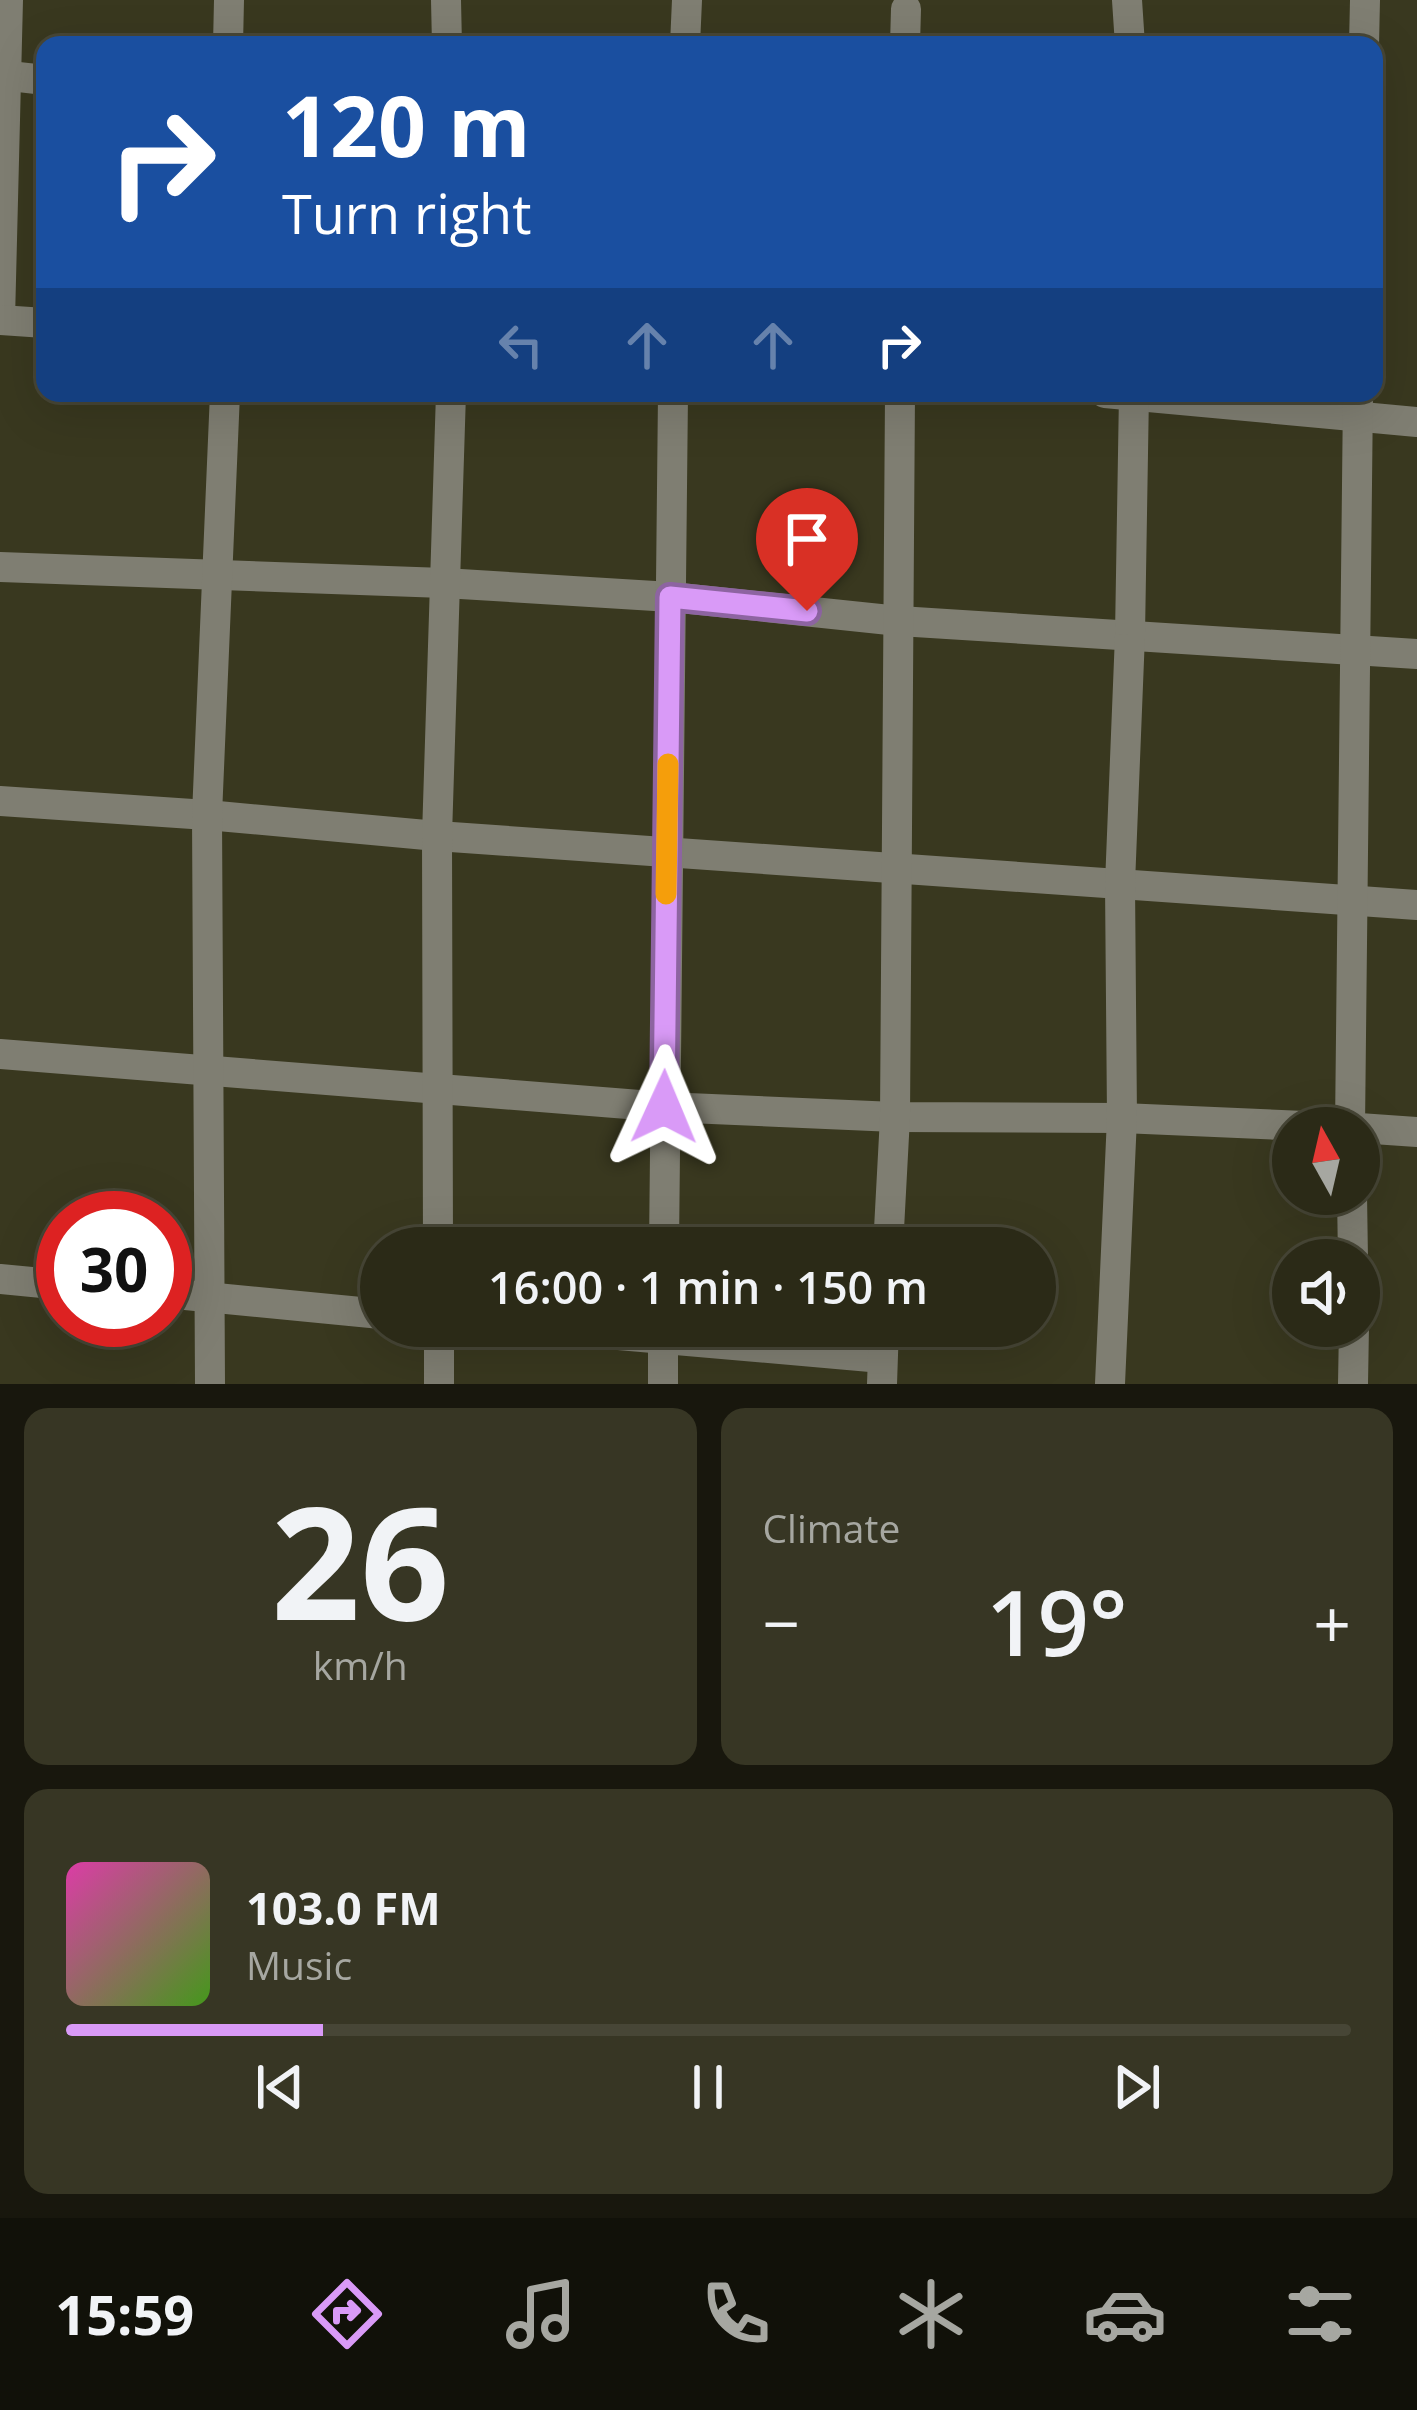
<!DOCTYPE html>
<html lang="en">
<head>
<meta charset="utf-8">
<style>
	body { margin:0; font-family:"Open Sans",sans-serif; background:#373624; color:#f1f3f6; height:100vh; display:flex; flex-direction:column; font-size:45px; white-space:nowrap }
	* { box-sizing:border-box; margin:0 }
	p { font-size:39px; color:#a6a7a1 }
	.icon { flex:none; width:66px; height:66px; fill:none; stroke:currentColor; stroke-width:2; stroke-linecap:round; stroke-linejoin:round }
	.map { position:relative; height:1384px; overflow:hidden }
	.details { display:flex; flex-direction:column; gap:24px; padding:24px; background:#18170d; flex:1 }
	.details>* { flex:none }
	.guide { position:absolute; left:36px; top:36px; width:1347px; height:366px; border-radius:24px; box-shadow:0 12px 48px #0002,0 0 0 3px #474636; background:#1a4fa0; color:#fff; overflow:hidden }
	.needle { width:78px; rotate:352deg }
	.fabs { position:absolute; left:1272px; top:1107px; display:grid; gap:24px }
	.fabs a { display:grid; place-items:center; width:108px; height:108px; border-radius:50%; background:#2b2a17; box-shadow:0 12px 48px #0002,0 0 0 3px #474636; font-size:60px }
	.speed { position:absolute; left:36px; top:1191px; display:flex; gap:24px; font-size:60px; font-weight:700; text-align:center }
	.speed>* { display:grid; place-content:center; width:156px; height:156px; border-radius:50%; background:#2b2a17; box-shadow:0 12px 48px #0002,0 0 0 3px #474636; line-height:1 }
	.speed .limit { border:18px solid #d22; background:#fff; color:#111 }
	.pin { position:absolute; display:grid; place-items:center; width:102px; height:102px; color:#fff; margin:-123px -51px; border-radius:50% 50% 50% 0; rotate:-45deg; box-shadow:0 0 12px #0007 }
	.pin .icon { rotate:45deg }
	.me { position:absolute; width:132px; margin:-66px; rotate:1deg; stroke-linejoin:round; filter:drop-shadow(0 0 9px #0008) }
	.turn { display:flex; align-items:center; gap:42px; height:252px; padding:0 48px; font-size:54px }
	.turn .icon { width:156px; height:156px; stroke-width:2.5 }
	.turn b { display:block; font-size:84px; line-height:102px }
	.lanes { display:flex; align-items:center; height:114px; padding:0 48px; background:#0003; justify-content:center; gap:60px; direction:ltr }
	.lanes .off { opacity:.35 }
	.big { font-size:90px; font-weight:600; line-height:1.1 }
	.details .widget { flex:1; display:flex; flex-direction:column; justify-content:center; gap:18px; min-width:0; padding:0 42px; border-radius:24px; background:#373624 }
	.details .dial { align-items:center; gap:0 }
	.dial b { font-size:156px; line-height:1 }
	.song { display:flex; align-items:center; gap:36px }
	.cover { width:144px; height:144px; border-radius:18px; background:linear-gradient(135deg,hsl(320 70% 55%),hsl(100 70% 35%)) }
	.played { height:12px; border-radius:6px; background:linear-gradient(90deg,#d99af7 20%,#474636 20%) }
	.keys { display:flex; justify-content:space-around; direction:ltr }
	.heat { display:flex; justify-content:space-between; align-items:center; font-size:66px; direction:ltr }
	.details .tiles { flex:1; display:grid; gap:24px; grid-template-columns:1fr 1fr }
	.widget:last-child { grid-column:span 2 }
	.trip { position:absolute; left:360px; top:1227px; width:696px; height:120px; border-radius:60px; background:#2b2a17; box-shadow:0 12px 48px #0002,0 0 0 3px #474636; font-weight:600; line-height:120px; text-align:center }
	.menu { display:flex; height:192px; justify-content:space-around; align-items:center; background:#111109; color:#a6a7a1 }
	.menu .icon { width:84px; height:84px }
	.menu .current { color:#d99af7 }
	.menu b { font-size:54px; color:#f1f3f6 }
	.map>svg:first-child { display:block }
</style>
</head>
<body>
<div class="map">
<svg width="1417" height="1384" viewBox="0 0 1417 1384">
	<rect width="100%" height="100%" fill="#39381f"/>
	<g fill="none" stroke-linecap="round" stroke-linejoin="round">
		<g stroke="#7f7e72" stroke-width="30">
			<path d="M 446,0 L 447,45"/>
			<path d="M 1127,0 L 1130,45"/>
			<path d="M 228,45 L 229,0"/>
			<path d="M 685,45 L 687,0"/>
			<path d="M 905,45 L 906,9"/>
			<path d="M 1364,45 L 1365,0"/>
			<path d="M 0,75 L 45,80"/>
			<path d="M 0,320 L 8,0"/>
			<path d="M 0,320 L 45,323"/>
			<path d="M 1105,393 L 1417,422"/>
			<path d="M 0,567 L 444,583 L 671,597 L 899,621 L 1417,654"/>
			<path d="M 0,801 L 207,815 L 437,836 L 1417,905"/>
			<path d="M 0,1054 L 665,1107 L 895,1117 L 1122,1118 L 1351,1128"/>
			<path d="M 1350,1128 L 1358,393"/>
			<path d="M 1359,1128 L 1417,1132"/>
			<path d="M 1352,1194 L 1353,1260"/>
			<path d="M 438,1248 L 437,836 L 451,393"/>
			<path d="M 664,1248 L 673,393"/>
			<path d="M 888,1248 L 895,1117 L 900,393"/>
			<path d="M 0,1279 L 63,1285"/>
			<path d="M 165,1293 L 381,1314"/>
			<path d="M 439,1326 L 439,1384"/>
			<path d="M 515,1326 L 882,1358"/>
			<path d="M 210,1384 L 207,815 L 225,393"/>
			<path d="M 663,1384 L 663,1326"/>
			<path d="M 882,1384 L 884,1326"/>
			<path d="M 1110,1384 L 1122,1118 L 1120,884 L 1130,635 L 1134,393"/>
			<path d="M 1353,1384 L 1354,1326"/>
		</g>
	</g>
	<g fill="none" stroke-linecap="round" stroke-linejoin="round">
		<defs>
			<path id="route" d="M 664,1107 L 670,597 L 807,611"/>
		</defs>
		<use href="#route" stroke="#8d64a1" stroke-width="30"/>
		<use href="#route" stroke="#d99af7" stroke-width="21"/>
		<path stroke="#f59e0b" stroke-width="21" d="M 666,894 L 668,764"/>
	</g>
</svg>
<div class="fabs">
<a><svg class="needle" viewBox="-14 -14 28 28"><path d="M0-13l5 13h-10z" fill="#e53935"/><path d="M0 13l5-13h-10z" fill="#a6a7a1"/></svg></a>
<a><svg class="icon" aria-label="sound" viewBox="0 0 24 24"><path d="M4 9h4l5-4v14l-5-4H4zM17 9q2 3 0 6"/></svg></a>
</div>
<div class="speed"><div class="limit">30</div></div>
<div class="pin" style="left:807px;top:611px;background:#d93025"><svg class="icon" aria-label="arrive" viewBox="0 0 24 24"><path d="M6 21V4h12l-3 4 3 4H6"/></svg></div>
<svg class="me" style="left:664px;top:1107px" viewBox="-20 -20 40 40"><path d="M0-17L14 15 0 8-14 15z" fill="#d99af7" stroke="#fff" stroke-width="4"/></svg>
<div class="trip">16:00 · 1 min · 150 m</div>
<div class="guide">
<div class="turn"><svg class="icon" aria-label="right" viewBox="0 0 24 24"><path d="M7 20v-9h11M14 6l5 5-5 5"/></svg><div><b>120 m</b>Turn right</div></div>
<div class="lanes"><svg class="icon off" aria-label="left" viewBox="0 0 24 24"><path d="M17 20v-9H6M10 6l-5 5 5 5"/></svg><svg class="icon off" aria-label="ahead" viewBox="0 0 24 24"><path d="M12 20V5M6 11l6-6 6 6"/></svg><svg class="icon off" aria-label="ahead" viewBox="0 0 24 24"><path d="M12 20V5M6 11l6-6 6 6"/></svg><svg class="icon" aria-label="right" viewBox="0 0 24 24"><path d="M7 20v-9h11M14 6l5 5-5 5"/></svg></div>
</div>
</div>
<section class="details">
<div class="tiles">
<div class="widget dial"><b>26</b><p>km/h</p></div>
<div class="widget"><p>Climate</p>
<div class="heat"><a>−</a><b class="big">19°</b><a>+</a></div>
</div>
<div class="widget">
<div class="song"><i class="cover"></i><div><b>103.0 FM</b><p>Music</p></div></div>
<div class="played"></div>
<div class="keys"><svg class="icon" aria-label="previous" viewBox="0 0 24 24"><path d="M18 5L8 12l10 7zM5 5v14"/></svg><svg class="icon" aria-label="pause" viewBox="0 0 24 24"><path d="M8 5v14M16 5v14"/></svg><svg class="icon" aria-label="next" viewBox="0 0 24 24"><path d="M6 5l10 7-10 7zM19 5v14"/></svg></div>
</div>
</div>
</section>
<nav class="menu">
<b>15:59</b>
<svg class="icon current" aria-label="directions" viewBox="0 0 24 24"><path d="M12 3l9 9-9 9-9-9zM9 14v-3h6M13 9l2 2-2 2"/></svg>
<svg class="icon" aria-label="music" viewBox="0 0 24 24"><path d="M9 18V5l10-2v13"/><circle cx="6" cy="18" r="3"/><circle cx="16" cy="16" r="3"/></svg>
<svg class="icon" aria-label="phone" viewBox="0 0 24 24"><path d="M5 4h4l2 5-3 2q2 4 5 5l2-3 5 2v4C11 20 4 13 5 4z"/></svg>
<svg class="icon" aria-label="climate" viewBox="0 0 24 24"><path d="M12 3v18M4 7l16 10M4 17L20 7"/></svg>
<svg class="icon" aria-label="car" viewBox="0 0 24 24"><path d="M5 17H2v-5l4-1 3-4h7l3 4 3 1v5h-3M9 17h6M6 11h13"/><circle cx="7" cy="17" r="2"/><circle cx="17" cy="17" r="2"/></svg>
<svg class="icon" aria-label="filters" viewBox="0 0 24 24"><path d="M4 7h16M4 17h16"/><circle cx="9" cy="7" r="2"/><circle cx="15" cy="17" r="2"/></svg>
</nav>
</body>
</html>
